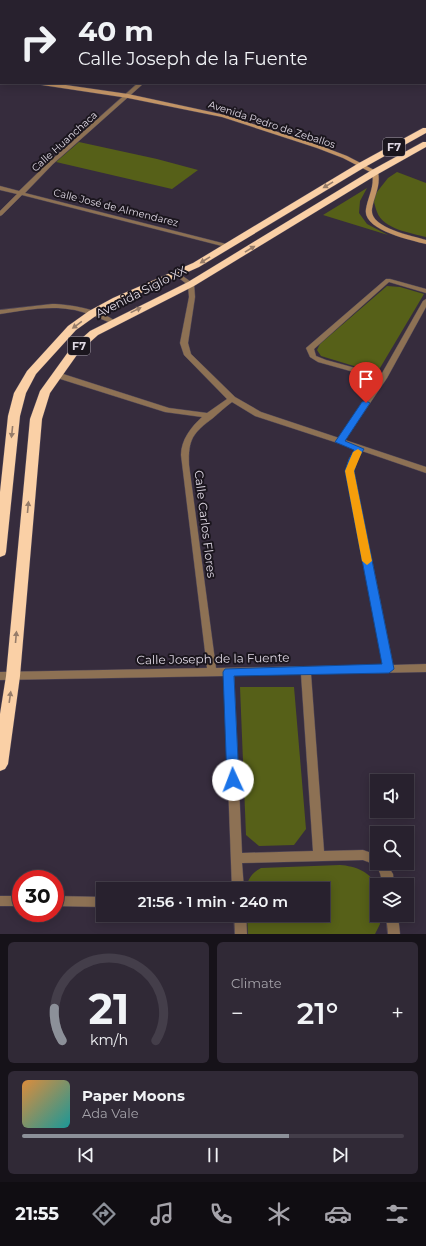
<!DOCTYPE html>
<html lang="en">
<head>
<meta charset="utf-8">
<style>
	body { margin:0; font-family:Montserrat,sans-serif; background:#302936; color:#f1f3f6; height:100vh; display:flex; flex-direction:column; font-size:15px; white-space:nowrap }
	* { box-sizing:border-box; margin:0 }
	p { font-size:13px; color:#a5a3aa }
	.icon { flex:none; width:22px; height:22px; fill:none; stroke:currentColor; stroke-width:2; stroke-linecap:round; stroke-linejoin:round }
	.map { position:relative; height:934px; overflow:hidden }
	.drawer { display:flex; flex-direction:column; gap:8px; padding:8px; background:#161219; flex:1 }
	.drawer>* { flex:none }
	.top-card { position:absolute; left:0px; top:0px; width:426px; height:84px; box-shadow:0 2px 10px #0003,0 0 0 1px #443e4a; background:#28212e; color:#f1f3f6; overflow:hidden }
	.fabs { position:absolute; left:370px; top:774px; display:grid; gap:8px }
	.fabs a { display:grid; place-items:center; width:44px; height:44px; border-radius:0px; background:#28212e; box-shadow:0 2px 10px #0003,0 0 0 1px #443e4a; font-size:20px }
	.speed { position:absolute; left:12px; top:870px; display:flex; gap:8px; font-size:20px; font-weight:700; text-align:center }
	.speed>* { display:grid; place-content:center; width:52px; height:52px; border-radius:50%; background:#28212e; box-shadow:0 2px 10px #0003,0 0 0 1px #443e4a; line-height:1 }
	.speed .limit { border:6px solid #d22; background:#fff; color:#111 }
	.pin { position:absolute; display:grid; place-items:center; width:34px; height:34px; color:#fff; margin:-41px -17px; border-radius:50% 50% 50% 0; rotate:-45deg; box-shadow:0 0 4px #0007 }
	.pin .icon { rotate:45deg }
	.me { position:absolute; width:44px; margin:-22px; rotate:358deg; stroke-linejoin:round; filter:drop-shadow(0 0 3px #0008) }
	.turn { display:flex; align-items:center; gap:14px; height:84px; padding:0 12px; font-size:18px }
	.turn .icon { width:52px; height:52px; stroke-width:2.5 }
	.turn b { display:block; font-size:28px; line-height:34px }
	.big { font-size:30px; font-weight:600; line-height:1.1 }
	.drawer .tile { flex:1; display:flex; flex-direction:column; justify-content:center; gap:6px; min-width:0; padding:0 14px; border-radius:6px; background:#302936 }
	.drawer .dial { align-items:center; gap:0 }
	.dial svg { height:104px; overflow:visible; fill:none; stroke:#443e4a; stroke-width:7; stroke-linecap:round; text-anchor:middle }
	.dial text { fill:#f1f3f6; stroke:none }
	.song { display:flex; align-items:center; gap:12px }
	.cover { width:48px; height:48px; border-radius:6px; background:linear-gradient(135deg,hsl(30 70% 55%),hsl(180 70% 35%)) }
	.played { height:4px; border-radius:2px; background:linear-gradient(90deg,#8c9099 70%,#443e4a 70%) }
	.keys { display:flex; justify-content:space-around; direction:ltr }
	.heat { display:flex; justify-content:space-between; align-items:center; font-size:22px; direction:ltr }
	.drawer .tiles { flex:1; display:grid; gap:8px; grid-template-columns:1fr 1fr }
	.tile:last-child { grid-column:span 2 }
	.trip { position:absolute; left:96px; top:882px; width:234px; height:40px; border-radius:0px; background:#28212e; box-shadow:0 2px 10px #0003,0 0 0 1px #443e4a; font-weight:600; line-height:40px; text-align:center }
	.dock { display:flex; height:64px; justify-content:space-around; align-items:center; background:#100d12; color:#a5a3aa }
	.dock .icon { width:28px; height:28px }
	.dock .current { color:#8c9099 }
	.dock b { font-size:18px; color:#f1f3f6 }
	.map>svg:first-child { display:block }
</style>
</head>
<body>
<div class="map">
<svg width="426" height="934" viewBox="0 0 426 934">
	<rect width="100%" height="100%" fill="#362c3d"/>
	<g fill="#566018">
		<path d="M 79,142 L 157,159 L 198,170 L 172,189 L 56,162 Z"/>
		<path d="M 397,172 L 426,183 L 426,237 C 411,233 383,229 377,212 C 375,207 374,202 373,197 L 388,178 Z"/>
		<path d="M 367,188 L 360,201 L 359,213 L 367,224 L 388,235 L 323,215 Z"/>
		<path d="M 387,286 L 400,287 L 424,294 L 377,373 L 321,356 L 317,350 L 320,344 Z"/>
		<path d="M 240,687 L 294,687 L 306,829 L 294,845 L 259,846 L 246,835 Z"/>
		<path d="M 340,865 C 355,866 373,872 377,889 C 379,897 377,907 377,915 L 379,915 L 380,924 L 375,934 L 248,934 L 247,915 L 323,915 L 323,889 L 246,889 C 248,878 252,873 261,868 Z"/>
	</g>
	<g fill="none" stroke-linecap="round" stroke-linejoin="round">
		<defs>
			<g id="street">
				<path d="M 219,0 L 224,0 L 219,1 Z"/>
				<rect x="0" y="35" width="1" height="2"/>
				<path d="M 138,83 L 144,83 L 53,164 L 25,193 L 230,245 L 230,247 L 226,247 L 22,195 L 2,215 L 0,216 L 0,211 L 17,194 L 0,190 L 0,186 L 19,191 L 49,162 Z"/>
				<path d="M 177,272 L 194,284 L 195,297 L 188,343 L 191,354 L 235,397 L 261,412 L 339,438 L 379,379 L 318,362 L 310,357 L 306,348 L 386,279 L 390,279 L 426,289 L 426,293 L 389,282 L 314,349 L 316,356 L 326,360 L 381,375 L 423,301 L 426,299 L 426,307 L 387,378 L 345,440 L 426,467 L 426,473 L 362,451 L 357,459 L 354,471 L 393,665 L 426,664 L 426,672 L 311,674 L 324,851 L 363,850 L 377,855 L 377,863 L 386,863 L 393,874 L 394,885 L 382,885 C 381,869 377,865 363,860 L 242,863 L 244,889 L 232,889 L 224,676 L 0,680 L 0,672 L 207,668 L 181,455 C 181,440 191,427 202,417 L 165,412 L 54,377 L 53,375 L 54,373 L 60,373 L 169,408 L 207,413 L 227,399 L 184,355 L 180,343 L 189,297 L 188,285 L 175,275 L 175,273 ZM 232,402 L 255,416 L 356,449 L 349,459 L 346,471 L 383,665 L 216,668 L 189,465 C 188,439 193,433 213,418 C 219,413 225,407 232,402 ZM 301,674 L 313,851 L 242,853 L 234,675 Z"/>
				<path d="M 52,304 C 69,304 103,310 116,322 L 113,324 L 111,323 C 99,318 87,313 75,310 C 50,305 25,310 0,314 L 0,310 Z"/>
				<rect x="0" y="896" width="21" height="10"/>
				<path d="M 55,896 L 103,897 L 103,907 L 55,906 Z"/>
				<path d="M 234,915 L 246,915 L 247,934 L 235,934 Z"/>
				<path d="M 386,915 L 398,915 L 400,934 L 388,934 Z"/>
			</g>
			<g id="secondary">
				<path d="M 0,75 L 1,75 L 1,79 L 0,78 Z"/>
				<path d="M 39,83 L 52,83 L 128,94 L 225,115 L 321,146 L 347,156 L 378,172 C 381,186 374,196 372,209 C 369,228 413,236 426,240 L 426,244 C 411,240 362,230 366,209 C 368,197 375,186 372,173 L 343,158 L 317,148 L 222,117 L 128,98 L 42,85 Z"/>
			</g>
			<g id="highway">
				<path d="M 423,128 L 426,128 L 426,133 L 365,167 L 199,267 L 121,302 L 97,315 L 76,330 L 36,374 L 26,393 L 20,416 L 6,552 L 5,555 L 0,557 L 0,492 L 8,416 L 14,393 L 27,371 L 68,326 L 89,311 L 113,298 L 193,263 L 359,163 Z"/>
				<path d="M 423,142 L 426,142 L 426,147 L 378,174 L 194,286 L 98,335 L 79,352 L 50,393 L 42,419 L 20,676 L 8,764 L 5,769 L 0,771 L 0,714 L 6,676 L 30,419 L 40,391 L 71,348 L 90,331 L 188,282 L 372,170 Z"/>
			</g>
		</defs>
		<use href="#street" stroke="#514858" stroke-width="1"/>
		<use href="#secondary" stroke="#514858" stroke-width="1"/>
		<use href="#highway" stroke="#514858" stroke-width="1"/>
		<use href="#street" fill="#8d7154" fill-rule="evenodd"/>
		<use href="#secondary" fill="#c29466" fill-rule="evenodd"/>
		<use href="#highway" fill="#fad0a6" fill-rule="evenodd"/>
	</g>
	<defs><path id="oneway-solid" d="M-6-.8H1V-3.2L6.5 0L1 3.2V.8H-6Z"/></defs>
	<g fill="#967c69">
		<use href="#oneway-solid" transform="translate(328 185) rotate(149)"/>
		<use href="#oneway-solid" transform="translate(250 249) rotate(-31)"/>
		<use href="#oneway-solid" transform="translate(205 260) rotate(148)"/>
		<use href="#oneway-solid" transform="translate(136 310) rotate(-26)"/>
		<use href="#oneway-solid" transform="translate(77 325) rotate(144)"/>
		<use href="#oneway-solid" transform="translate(12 432) rotate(96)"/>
		<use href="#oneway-solid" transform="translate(28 507) rotate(-85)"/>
		<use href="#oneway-solid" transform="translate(16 637) rotate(-85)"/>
		<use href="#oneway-solid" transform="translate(10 697) rotate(-82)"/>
	</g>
	<path fill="#1a73e8" stroke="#114b97" d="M 366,401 L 370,403 L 345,441 L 364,449 L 358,459 L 354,471 L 394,669 L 389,673 L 234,676 L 239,780 L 238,784 L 233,785 L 229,784 L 227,780 L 223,672 L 225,669 L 382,664 L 345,471 L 349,459 L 354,450 L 335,442 L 362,402 Z"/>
	<path fill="#f59e0b" d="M 358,449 L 362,452 L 354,471 L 372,561 L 367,565 L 362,561 L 345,471 L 353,452 Z"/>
	<g text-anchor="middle" stroke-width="4" stroke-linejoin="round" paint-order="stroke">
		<g font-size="10" fill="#dfd8e4" stroke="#1b161e">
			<text transform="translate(272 124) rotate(18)" y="4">Avenida Pedro de Zeballos</text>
			<text transform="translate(64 141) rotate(-42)" y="4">Calle Huanchaca</text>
			<text transform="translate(116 207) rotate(14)" y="4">Calle José de Almendarez</text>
		</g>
		<g fill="#1b161e" stroke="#a49ea9" stroke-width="1">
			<rect x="383" y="138" width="22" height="18" rx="3"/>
			<rect x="68" y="337" width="22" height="18" rx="3"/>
		</g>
		<g font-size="11" font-weight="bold" fill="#dfd8e4">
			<text x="394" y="151">F7</text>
			<text x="79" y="350">F7</text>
		</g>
		<g font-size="12" fill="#dfd8e4" stroke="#1b161e">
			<text transform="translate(141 292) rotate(-27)" y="4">Avenida Siglo XX</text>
			<text transform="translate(205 524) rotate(83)" y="4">Calle Carlos Flores</text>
			<text transform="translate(213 659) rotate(-1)" y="4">Calle Joseph de la Fuente</text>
		</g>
	</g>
</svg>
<div class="fabs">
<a><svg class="icon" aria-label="sound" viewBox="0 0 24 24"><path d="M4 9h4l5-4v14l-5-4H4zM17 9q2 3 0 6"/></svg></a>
<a><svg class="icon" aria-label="search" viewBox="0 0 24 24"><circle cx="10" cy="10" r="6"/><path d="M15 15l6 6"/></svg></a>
<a><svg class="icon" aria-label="layers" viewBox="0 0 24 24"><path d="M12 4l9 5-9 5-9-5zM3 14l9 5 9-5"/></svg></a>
</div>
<div class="speed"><div class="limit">30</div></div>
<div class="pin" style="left:366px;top:403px;background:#d93025"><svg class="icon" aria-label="arrive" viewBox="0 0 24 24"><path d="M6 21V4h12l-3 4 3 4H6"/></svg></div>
<svg class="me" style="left:233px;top:780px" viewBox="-20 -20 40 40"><circle r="19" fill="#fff"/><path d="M0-13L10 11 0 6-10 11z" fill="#1a73e8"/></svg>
<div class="trip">21:56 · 1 min · 240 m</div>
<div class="top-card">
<div class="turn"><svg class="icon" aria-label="right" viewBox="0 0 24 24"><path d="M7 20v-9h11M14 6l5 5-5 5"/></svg><div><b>40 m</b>Calle Joseph de la Fuente</div></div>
</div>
</div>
<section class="drawer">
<div class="tiles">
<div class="tile dial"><svg viewBox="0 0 100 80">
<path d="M14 69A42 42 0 1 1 86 69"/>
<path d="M14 69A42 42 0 0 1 8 44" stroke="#8c9099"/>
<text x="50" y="56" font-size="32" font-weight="700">21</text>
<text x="50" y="72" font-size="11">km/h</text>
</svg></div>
<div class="tile"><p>Climate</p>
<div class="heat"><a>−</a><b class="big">21°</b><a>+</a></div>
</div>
<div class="tile">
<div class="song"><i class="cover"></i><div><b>Paper Moons</b><p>Ada Vale</p></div></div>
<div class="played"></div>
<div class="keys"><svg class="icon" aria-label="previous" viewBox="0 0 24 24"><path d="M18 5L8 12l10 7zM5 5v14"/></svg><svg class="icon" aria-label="pause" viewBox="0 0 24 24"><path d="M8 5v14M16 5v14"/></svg><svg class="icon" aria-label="next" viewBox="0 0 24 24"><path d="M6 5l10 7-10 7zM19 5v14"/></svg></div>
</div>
</div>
</section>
<nav class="dock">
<b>21:55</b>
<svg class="icon current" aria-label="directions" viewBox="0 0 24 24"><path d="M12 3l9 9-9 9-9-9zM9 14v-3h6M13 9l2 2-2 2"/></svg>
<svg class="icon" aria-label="music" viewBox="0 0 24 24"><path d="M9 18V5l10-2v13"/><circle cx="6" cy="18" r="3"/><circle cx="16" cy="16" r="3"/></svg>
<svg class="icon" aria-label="phone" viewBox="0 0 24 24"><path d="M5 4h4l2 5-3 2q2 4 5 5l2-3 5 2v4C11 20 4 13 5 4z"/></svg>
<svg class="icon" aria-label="climate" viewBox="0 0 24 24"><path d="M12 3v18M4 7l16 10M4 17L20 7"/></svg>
<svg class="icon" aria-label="car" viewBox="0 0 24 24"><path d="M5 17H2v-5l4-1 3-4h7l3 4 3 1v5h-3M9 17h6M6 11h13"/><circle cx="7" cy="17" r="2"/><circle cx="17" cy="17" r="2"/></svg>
<svg class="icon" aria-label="filters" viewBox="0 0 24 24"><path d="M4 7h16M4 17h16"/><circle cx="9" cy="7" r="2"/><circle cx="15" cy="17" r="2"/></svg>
</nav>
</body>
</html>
